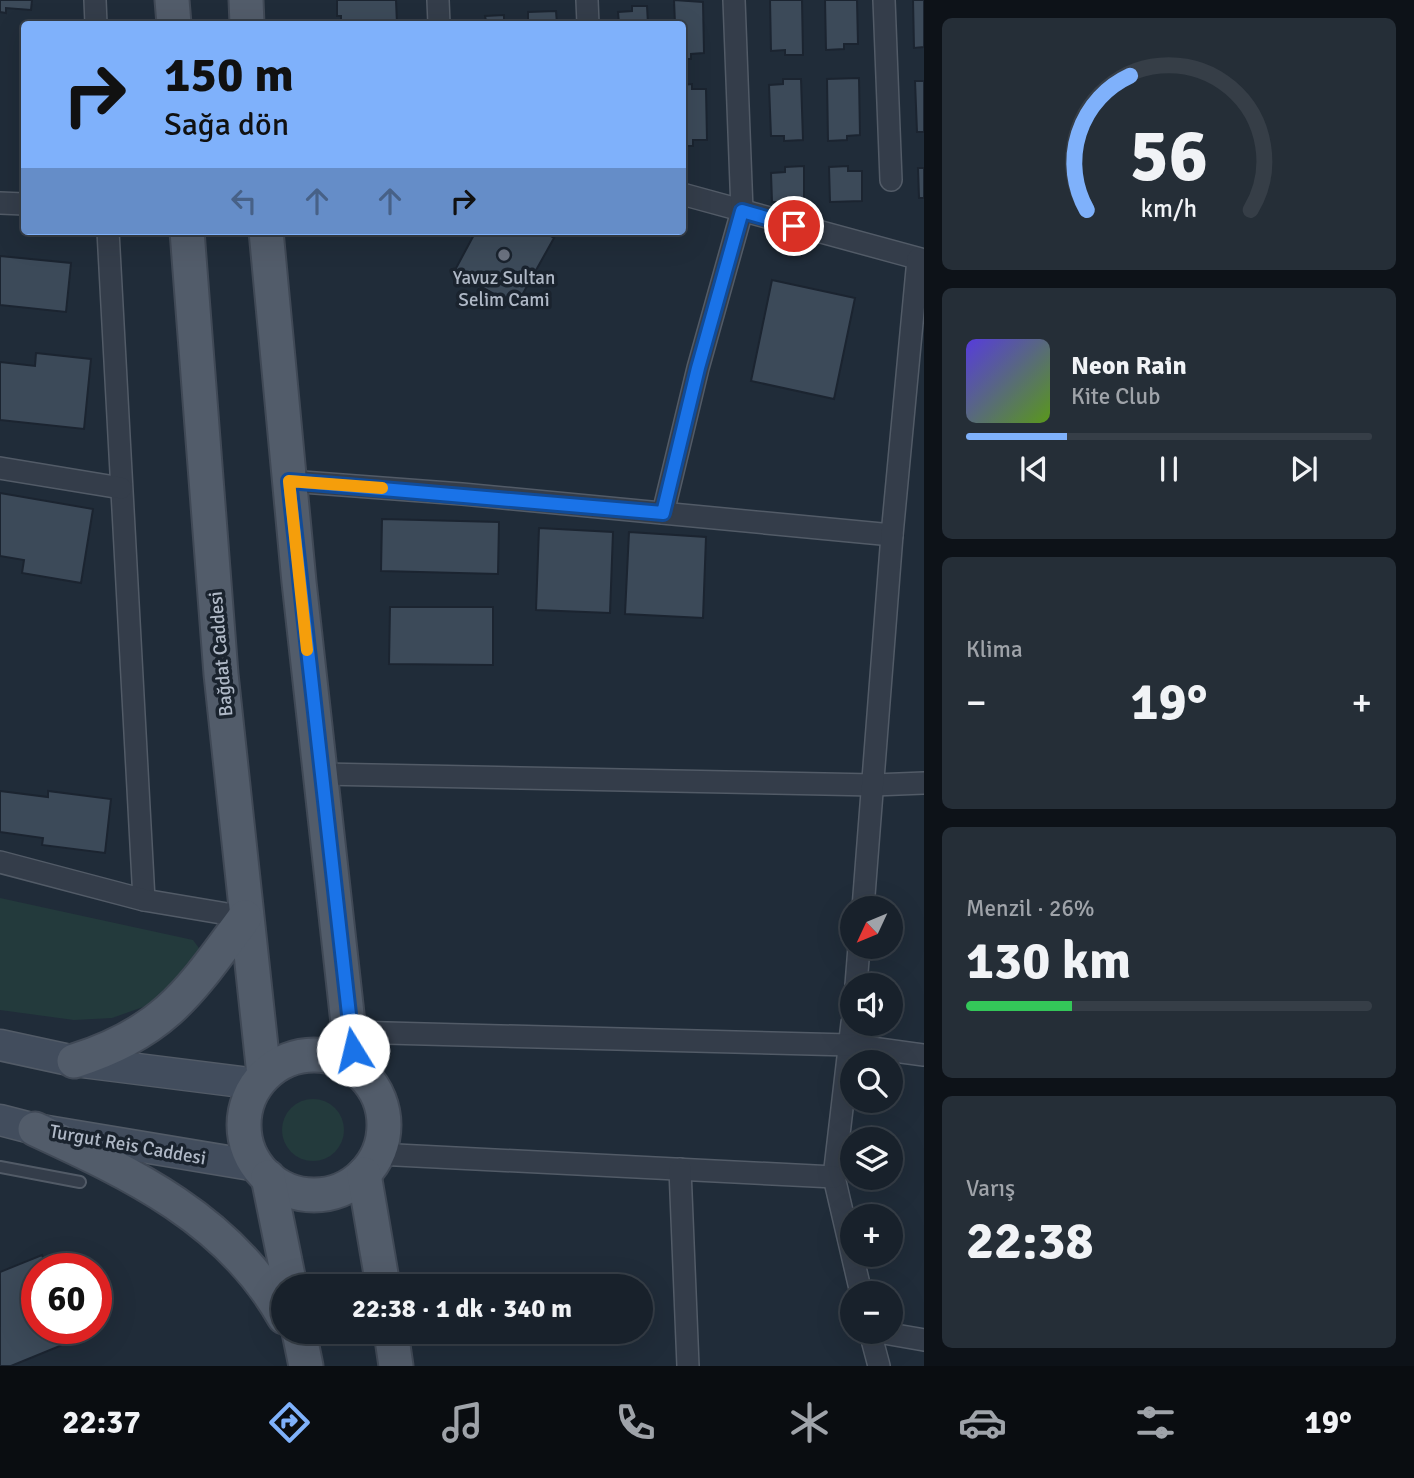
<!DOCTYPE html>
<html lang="tr">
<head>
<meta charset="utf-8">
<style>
	body { margin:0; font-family:Signika,sans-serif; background:#252e37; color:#f1f3f6; height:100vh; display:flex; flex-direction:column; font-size:26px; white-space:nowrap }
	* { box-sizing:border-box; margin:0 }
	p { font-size:23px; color:#9fa3a9 }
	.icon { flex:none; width:38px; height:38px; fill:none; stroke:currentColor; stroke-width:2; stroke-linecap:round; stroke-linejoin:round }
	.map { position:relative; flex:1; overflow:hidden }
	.drawer { display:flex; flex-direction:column; gap:18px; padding:18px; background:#0d1218; width:490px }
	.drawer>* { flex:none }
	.guide { position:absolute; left:21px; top:21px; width:665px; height:214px; border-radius:7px; box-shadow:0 7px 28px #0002,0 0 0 2px #363e47; background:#7fb1fb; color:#111; overflow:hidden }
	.needle { width:46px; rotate:226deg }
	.fabs { position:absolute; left:840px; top:896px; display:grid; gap:14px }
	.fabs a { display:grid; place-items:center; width:63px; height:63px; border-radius:50%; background:#18212b; box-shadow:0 7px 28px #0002,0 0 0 2px #363e47; font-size:35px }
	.speed { position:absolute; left:21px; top:1253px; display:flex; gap:14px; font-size:35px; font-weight:700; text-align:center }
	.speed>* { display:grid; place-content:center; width:91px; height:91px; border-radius:50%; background:#18212b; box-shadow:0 7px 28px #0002,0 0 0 2px #363e47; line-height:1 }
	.speed .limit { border:10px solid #d22; background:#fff; color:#111 }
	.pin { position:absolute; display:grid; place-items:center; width:60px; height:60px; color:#fff; margin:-30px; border:4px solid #fff; border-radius:50%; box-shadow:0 2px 7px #0007 }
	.me { position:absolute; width:77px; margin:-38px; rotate:351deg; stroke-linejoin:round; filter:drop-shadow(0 0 5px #0008) }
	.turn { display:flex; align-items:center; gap:24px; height:147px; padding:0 28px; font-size:32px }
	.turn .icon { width:91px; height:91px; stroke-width:2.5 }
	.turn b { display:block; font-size:49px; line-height:60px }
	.lanes { display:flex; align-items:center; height:66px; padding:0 28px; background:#0003; justify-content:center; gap:35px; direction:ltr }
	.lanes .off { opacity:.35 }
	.big { font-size:52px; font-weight:700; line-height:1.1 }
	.drawer .widget { flex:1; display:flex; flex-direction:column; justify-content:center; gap:10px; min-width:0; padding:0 24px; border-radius:10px; background:#252e37 }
	.drawer .dial { align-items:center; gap:0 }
	.dial svg { height:182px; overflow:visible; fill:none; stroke:#363e47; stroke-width:7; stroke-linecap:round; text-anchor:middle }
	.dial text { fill:#f1f3f6; stroke:none }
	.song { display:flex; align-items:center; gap:21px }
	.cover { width:84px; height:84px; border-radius:10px; background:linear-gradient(135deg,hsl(250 70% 55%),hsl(90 70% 35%)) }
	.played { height:7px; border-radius:4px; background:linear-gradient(90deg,#7fb1fb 25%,#363e47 25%) }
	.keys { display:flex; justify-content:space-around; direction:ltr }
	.heat { display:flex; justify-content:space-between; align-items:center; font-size:38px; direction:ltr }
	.charge { height:10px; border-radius:5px; background:linear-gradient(90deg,#34c759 26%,#363e47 0) }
	.trip { position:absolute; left:271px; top:1274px; width:382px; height:70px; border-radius:35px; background:#18212b; box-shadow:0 7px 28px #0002,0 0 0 2px #363e47; font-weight:700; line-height:70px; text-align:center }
	.tabs { display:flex; height:112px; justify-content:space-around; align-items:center; background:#0a0d11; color:#9fa3a9 }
	.tabs .icon { width:49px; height:49px }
	.tabs .active { color:#7fb1fb }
	.tabs b { font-size:32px; color:#f1f3f6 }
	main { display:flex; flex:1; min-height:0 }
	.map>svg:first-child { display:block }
</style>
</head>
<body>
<main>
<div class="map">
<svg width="924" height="1366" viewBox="0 0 924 1366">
	<rect width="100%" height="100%" fill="#202c39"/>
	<g fill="#233a3c">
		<path d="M 0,898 L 193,940 L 201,951 L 160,1001 L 112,1018 L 74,1020 L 0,1010 Z"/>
		<circle cx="313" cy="1130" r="31"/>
	</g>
	<g fill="#3c4a59" stroke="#1b2430" stroke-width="2">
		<path d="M 0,0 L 32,0 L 31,10 L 6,8 L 6,13 L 0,12 Z"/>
		<path d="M 337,0 L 396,0 L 397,24 L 341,24 L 341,16 L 337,16 Z"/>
		<path d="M 674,0 L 703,2 L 704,53 L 691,54 L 691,59 L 682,59 L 682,24 L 675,24 Z"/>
		<path d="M 770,0 L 802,0 L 803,55 L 785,55 L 785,50 L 771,51 Z"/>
		<path d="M 825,0 L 857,0 L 858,44 L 844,44 L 844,49 L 826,50 Z"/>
		<path d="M 913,0 L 924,0 L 924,47 L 914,48 Z"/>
		<path d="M 632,6 L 647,6 L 648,24 L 619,24 L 618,12 L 632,11 Z"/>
		<path d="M 556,11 L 557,24 L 528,24 L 528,12 Z"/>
		<path d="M 504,15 L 504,24 L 472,24 L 472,21 L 486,21 L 485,16 Z"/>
		<path d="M 859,78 L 860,135 L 847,136 L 847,140 L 828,141 L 827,79 Z"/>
		<path d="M 783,79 L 801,79 L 803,140 L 784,141 L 784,136 L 771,136 L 769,85 L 783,84 Z"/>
		<path d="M 915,81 L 924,81 L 924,132 L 917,132 Z"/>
		<path d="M 692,84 L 692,89 L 706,89 L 707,140 L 693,140 L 693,146 L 682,146 L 682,85 Z"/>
		<path d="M 804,166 L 804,202 L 772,202 L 771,173 L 785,172 L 785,167 Z"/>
		<path d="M 848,166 L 848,171 L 862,171 L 862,201 L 830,202 L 829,167 Z"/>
		<path d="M 918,168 L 924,168 L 924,198 L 919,198 Z"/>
		<path d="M 476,231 L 542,231 L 554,238 L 516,306 L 454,272 Z"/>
		<path d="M 0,256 L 71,263 L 66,312 L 0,305 Z"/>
		<path d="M 772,280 L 855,298 L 834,399 L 751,381 Z"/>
		<path d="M 36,353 L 91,359 L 84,429 L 0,420 L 0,362 L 35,366 Z"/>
		<path d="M 0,493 L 93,509 L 81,583 L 22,573 L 24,560 L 0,556 Z"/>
		<path d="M 382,519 L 499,522 L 498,574 L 381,571 Z"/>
		<path d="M 539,528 L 613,532 L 610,613 L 536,610 Z"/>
		<path d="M 629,532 L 706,537 L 703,618 L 625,614 Z"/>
		<path d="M 390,607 L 493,607 L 493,665 L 389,664 Z"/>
		<path d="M 0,791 L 48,797 L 48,791 L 111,799 L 105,853 L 42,845 L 43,838 L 0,832 Z"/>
		<path d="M 42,1255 L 48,1269 L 37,1269 L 37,1328 L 72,1328 L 77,1339 L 11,1366 L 0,1366 L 0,1272 Z"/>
	</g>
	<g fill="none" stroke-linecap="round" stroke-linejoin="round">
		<defs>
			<path id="lane" d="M 0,1167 L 80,1182"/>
			<g id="street">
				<path d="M 95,0 L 96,24"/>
				<path d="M 438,0 L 439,24"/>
				<path d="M 587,0 L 588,24"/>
				<path d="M 884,0 L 891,180"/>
				<path d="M 682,194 L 924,260"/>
				<path d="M 0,203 L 24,204"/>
				<path d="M 108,231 L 144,900"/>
				<path d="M 0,468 L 121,488"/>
				<path d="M 289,481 L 462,494 L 892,535"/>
				<path d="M 663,513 L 698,368 L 742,211 L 734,0"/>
				<path d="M 322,774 L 874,785 L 924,783"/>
				<path d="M 0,862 L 144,900 L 245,917"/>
				<path d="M 863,908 L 892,535 L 918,259"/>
				<path d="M 856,985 L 859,947"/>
				<path d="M 852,1023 L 834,1177 L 861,1293"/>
				<path d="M 349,1032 L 850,1045 L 924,1055"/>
				<path d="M 377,1154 L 834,1177"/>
				<path d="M 680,1169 L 688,1366"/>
				<path d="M 870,1332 L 879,1366"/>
				<path d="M 878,1332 L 924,1340"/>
			</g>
			<g id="secondary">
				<path d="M 0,1045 L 74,1061 L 257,1084"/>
				<path d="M 0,1120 L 35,1129 L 257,1166"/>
			</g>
			<g id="primary">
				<path d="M 172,0 L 174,24"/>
				<path d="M 246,0 L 247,24"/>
				<path d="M 187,231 L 221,674 L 264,1075"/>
				<path d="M 266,231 L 299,582 L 349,1032 L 356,1069"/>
				<circle cx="314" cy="1125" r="70"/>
				<path d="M 74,1061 C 166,1032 191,990 245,917"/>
				<path d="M 35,1129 C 132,1174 229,1219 284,1317"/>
				<path d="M 364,1174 L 383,1286"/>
				<path d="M 268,1177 L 290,1286"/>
				<path d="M 299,1332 L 306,1366"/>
				<path d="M 391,1332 L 396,1366"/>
			</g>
		</defs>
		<use href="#lane" stroke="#525b67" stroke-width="14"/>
		<use href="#street" stroke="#525b67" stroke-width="24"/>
		<use href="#secondary" stroke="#525b67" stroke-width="33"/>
		<use href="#primary" stroke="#404956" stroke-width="37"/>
		<use href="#lane" stroke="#343d4a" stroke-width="10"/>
		<use href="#street" stroke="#343d4a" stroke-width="21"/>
		<use href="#secondary" stroke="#424d5d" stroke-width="30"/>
		<use href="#primary" stroke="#525c6a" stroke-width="33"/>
	</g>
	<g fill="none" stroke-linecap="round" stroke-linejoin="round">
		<defs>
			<path id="route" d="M 353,1050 L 289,481 L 663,513 L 698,368 L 742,211 L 794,226"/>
		</defs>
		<use href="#route" stroke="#114b97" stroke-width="18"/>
		<use href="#route" stroke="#1a73e8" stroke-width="12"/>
		<path stroke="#f59e0b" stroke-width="12" d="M 307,650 L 289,481 L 382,488"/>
	</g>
	<circle fill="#6b7280" stroke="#1a232e" stroke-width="2.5" cx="504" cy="255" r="7"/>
	<g text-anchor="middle" stroke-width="7" stroke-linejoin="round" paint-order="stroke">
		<g font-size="19" fill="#afb8c6" stroke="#1a232e">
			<text x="504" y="284">Yavuz Sultan<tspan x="504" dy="22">Selim Cami</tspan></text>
		</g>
		<g font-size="19" fill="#afb8c6" stroke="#1a232e">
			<text transform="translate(220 654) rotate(-95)" y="7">Bağdat Caddesi</text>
			<text transform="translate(128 1144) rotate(10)" y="7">Turgut Reis Caddesi</text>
		</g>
	</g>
</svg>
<div class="fabs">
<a><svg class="needle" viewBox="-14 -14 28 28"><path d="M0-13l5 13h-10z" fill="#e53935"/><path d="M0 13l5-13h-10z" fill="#9fa3a9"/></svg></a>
<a><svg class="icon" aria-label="sound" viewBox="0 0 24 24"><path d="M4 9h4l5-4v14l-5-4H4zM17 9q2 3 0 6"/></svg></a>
<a><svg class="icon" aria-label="search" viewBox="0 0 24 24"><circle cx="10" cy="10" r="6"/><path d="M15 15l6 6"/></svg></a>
<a><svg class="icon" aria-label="layers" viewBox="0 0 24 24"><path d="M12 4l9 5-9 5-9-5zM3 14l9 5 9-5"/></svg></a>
<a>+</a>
<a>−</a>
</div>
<div class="speed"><div class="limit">60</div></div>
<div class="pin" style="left:794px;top:226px;background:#d93025"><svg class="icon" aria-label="arrive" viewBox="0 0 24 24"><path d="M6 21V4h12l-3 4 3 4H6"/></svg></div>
<svg class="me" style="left:353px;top:1050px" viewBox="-20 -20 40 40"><circle r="19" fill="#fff"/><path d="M0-13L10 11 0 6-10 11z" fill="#1a73e8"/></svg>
<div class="trip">22:38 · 1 dk · 340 m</div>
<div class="guide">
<div class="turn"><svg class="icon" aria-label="right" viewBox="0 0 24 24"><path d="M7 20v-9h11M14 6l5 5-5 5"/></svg><div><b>150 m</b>Sağa dön</div></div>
<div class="lanes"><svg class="icon off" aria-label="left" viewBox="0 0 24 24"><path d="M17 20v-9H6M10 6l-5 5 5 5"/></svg><svg class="icon off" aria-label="ahead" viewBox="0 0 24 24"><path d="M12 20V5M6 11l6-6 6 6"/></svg><svg class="icon off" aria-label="ahead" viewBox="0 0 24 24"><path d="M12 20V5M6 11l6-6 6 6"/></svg><svg class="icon" aria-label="right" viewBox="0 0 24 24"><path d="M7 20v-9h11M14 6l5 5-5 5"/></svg></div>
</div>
</div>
<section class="drawer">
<div class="widget dial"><svg viewBox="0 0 100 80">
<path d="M14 69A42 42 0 1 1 86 69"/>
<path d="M14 69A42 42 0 0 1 33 10" stroke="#7fb1fb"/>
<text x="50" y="56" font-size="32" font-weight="700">56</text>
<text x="50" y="72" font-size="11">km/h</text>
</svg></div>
<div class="widget">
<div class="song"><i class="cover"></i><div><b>Neon Rain</b><p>Kite Club</p></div></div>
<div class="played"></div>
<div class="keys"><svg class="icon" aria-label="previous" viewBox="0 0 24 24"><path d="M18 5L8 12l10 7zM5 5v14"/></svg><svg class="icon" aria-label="pause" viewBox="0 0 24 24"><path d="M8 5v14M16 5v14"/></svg><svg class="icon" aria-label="next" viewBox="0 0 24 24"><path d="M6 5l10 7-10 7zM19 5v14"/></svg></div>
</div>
<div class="widget"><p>Klima</p>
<div class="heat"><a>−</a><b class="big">19°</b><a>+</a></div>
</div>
<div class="widget"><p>Menzil · 26%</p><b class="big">130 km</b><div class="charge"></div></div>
<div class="widget"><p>Varış</p><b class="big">22:38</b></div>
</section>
</main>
<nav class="tabs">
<b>22:37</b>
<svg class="icon active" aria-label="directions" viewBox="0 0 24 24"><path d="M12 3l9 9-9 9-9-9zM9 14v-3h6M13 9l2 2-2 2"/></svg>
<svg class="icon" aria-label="music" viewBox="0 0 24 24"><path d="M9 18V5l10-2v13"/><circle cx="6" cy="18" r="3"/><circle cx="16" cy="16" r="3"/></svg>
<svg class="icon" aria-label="phone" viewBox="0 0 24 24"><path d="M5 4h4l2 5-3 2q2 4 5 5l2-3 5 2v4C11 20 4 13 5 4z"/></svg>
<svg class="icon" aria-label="climate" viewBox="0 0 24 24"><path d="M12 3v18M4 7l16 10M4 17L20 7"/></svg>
<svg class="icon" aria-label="car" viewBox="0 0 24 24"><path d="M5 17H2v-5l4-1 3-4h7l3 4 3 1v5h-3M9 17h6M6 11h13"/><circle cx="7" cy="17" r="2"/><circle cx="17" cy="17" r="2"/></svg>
<svg class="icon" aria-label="filters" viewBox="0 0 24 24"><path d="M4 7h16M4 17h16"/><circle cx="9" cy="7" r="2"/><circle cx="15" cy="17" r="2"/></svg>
<b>19°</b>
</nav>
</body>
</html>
